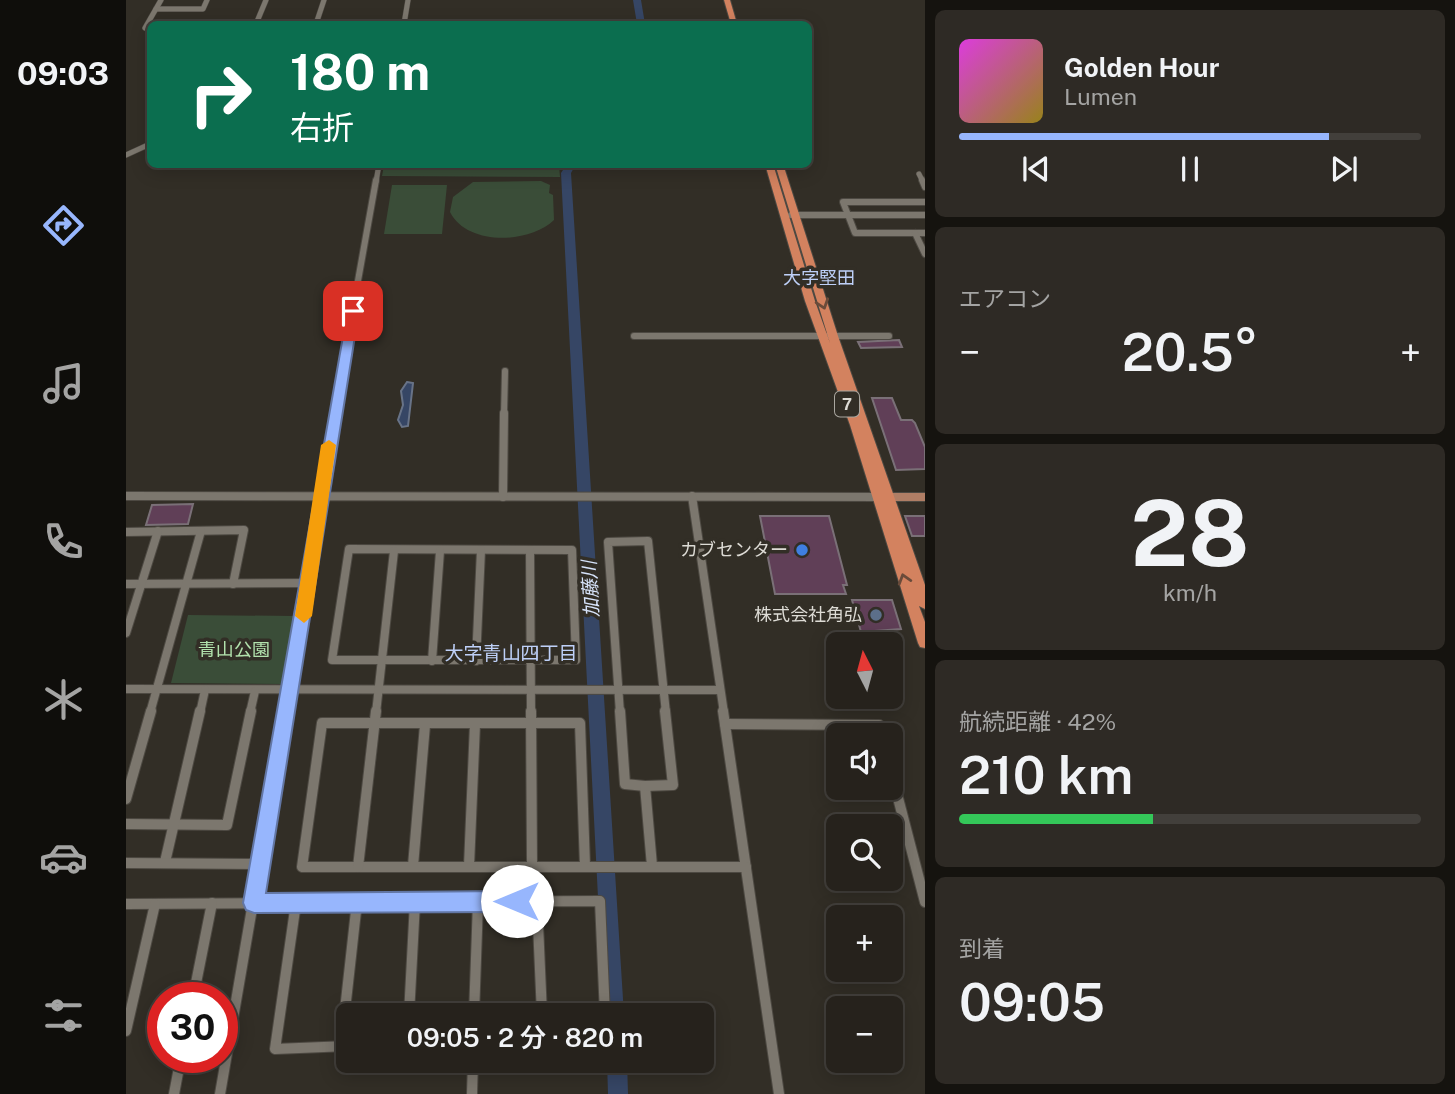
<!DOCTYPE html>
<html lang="ja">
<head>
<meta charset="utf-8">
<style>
	body { margin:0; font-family:"Public Sans","Noto Sans JP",sans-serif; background:#2e2a25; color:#f1f3f6; height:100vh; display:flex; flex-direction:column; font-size:26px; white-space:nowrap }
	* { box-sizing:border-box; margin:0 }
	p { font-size:23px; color:#a4a4a3 }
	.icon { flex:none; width:38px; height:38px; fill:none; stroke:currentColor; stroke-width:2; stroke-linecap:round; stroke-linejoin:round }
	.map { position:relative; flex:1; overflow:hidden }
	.drawer { display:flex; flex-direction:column; gap:10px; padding:10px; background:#15130f; width:530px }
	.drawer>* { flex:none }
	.top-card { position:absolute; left:21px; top:21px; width:665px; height:147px; border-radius:10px; box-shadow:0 4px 18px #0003,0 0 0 2px #423f3b; background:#0b6e4f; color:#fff; overflow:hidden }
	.needle { width:46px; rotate:354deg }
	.fabs { position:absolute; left:700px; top:632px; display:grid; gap:14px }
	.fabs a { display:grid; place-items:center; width:77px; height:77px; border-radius:10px; background:#26221c; box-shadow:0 4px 18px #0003,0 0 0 2px #423f3b; font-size:35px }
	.speed { position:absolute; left:21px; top:982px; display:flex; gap:14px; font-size:35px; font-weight:700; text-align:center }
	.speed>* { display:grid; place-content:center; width:91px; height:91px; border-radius:50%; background:#26221c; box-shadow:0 4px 18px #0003,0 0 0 2px #423f3b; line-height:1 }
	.speed .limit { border:10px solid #d22; background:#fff; color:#111 }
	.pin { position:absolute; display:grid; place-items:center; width:60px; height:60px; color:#fff; margin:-30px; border-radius:14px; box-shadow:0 4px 10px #0006 }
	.me { position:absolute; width:77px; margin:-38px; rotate:270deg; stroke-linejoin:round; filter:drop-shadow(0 0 5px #0008) }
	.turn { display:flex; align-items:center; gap:24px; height:147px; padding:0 28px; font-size:32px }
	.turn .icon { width:91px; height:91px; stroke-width:2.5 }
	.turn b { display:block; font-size:49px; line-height:60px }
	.big { font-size:52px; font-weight:600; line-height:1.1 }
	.drawer .card { flex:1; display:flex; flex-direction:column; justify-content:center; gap:10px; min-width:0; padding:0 24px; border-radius:10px; background:#2e2a25 }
	.drawer .dial { align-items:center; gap:0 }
	.dial b { font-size:91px; line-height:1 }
	.song { display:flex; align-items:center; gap:21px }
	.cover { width:84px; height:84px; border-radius:10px; background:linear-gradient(135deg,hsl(300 70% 55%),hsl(50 70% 35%)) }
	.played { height:7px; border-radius:4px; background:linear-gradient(90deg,#97b6fd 80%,#423f3b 80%) }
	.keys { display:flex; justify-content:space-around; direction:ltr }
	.heat { display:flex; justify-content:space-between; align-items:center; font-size:38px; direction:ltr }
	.charge { height:10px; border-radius:5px; background:linear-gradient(90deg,#34c759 42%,#423f3b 0) }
	.trip { position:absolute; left:210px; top:1003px; width:378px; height:70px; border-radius:10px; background:#26221c; box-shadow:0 4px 18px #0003,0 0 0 2px #423f3b; font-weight:600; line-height:70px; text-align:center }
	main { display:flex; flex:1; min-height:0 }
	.tab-bar { display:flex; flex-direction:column; width:126px; justify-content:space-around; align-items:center; background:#0f0e0b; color:#a4a4a3 }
	.tab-bar .icon { width:49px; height:49px }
	.tab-bar .on { color:#97b6fd }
	.tab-bar b { font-size:32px; color:#f1f3f6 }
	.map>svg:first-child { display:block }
</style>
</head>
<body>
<main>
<nav class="tab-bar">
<b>09:03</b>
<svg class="icon on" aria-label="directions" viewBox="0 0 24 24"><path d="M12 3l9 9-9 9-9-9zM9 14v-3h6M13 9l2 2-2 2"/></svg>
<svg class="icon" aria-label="music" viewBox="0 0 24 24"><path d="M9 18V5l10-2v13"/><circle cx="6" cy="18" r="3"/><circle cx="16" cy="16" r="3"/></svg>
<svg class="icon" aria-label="phone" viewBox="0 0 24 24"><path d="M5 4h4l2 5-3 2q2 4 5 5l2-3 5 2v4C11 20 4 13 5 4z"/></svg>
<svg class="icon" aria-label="climate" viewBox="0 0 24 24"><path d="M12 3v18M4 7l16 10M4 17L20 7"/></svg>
<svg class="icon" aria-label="car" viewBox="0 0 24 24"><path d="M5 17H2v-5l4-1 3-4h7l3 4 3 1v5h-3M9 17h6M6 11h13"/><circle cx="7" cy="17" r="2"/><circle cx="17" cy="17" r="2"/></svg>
<svg class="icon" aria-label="filters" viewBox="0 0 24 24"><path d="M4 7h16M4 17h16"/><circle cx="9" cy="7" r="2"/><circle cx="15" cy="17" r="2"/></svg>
</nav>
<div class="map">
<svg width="799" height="1094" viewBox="0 0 799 1094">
	<rect width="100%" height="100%" fill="#322e26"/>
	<g fill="#3a4d38">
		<path d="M 433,165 L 434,177 L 256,176 L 258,165 Z"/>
		<path d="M 415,181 L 424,185 L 423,193 L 427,195 L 428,220 C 403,244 341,246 324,212 L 327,197 L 347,182 Z"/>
		<path d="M 266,185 L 321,185 L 316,234 L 258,234 Z"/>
		<path d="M 62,615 L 168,616 L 157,684 L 45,683 Z"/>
	</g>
	<path fill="#364665" stroke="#687387" stroke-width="2" d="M 281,382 L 287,383 L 282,426 L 276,427 L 272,420 L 277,405 L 275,391 Z"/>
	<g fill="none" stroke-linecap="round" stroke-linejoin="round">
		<g fill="#364665" fill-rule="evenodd">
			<path d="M 507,0 L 515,0 L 519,24 L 511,24 Z"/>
			<path d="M 441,164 L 450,164 L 445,173 L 498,1015 L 478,1015 L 435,173 Z"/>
			<path d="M 481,1060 L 501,1060 L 502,1094 L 482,1094 Z"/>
		</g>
	</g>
	<g fill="#603f57" stroke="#7a7077" stroke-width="2">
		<path d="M 773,340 L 776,347 L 735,348 L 732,342 Z"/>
		<path d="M 746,398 L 766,398 L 775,420 L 786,420 L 789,423 L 799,447 L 799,469 L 770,470 Z"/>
		<path d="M 67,504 L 62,524 L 20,525 L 26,505 Z"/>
		<path d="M 634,516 L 703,516 L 721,585 L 717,585 L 720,594 L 649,594 Z"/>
		<path d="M 779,516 L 799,516 L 799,536 L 786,536 Z"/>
		<path d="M 726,600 L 766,600 L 775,629 L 735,632 Z"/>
	</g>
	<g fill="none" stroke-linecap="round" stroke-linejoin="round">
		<defs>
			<g id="minor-far3">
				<path d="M 30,9 L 77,9 L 81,0"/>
				<path d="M 130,24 L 140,0"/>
				<path d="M 190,24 L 198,0"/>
				<path d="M 278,24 L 282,0"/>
				<path d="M 19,28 L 35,0"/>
				<path d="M 0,155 L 24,144"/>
				<path d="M 793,174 L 797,182"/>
				<path d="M 250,182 L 253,164"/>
			</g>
			<g id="minor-far2">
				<path d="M 796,180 L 799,187"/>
				<path d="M 799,202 L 717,202 L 729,233 L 799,233"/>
				<path d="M 665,215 L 799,215"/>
				<path d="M 789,233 L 799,254"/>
				<path d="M 508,336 L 763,336"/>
				<path d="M 208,415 L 250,180"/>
				<path d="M 378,415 L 379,371"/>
			</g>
			<g id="minor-far1">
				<path d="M 0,496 L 757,497"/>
				<path d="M 566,496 L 598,713"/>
				<path d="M 377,497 L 378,413"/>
				<path d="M 0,532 L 118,530 L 107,584"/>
				<path d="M 223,549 L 446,550 L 450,660 L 206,660 Z"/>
				<path d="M 404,550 L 405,713"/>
				<path d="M 0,584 L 183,583"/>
				<path d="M 0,633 L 32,531"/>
				<path d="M 306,661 L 314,551"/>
				<path d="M 350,661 L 355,550"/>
				<path d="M 0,689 L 594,690"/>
				<path d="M 24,713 L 75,531"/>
				<path d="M 74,713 L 79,690"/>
				<path d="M 124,713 L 129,691"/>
				<path d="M 160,713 L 209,413"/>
				<path d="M 250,713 L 268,551"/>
				<path d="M 494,713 L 482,542 L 522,541 L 540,713"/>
			</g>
			<g id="minor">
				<path d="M 405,711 L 406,866"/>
				<path d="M 494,711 L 499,784 L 519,786"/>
				<path d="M 597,711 L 653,1094"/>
				<path d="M 599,724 L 753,725 L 755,735"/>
				<path d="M 765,771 L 799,902"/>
				<path d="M 519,786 L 526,866"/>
				<path d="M 519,786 L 547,785 L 539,711"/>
				<path d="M 0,799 L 25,711"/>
				<path d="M 0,824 L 101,825 L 125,711"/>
				<path d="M 39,862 L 74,711"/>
				<path d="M 0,863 L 135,864"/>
				<path d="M 287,866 L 299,725"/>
				<path d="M 343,866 L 349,724"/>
				<path d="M 459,866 L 454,723 L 196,723 L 176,867 L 620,867"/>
				<path d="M 232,867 L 250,711"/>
				<path d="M 411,901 L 416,1015"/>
				<path d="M 170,903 L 149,1049 L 222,1046"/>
				<path d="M 0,904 L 474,901 L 479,1015"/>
				<path d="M 67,998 L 86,903"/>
				<path d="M 283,1015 L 289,902"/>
				<path d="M 348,1015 L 352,902"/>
				<path d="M 0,1031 L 29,904"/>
				<path d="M 215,1046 L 231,902"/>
				<path d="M 48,1094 L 55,1057"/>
				<path d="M 94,1094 L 160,711"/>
				<path d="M 346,1094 L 347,1060"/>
			</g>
			<path id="major" d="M 764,493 L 799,493 L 799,501 L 764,501 L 759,497 Z"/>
			<g id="highway">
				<path d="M 598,0 L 604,0 L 611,24 L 605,24 Z"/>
				<path d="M 639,164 L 647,164 L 689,301 L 704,343 L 649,164 L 657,164 L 712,336 L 799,585 L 799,609 L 793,606 L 799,622 L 799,648 L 794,647 L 792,643 L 724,425 L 679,301 Z"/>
			</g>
		</defs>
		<use href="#minor-far3" stroke="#4d4942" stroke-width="6"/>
		<use href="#minor-far2" stroke="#4d4942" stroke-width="8"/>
		<use href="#minor-far1" stroke="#4d4942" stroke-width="10"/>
		<use href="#minor" stroke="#4d4942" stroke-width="12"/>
		<use href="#major" stroke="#4d4942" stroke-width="2"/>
		<use href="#highway" stroke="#4d4942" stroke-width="2"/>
		<use href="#minor-far3" stroke="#7c776e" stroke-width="5"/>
		<use href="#minor-far2" stroke="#7c776e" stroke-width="6"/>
		<use href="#minor-far1" stroke="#7c776e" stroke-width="8"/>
		<use href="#minor" stroke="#7c776e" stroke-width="10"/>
		<use href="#major" fill="#b07e65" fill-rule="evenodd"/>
		<use href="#highway" fill="#d3825f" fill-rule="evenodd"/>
	</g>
	<defs><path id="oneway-chevron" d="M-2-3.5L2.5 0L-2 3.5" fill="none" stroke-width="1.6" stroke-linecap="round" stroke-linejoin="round" transform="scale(1.75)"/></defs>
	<g stroke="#6a4b3a">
		<use href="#oneway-chevron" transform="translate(697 304) rotate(72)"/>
		<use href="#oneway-chevron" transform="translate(778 579) rotate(-107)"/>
	</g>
	<path fill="#97b6fd" stroke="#6276a4" stroke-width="2" d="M 222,308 L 233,311 L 140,893 L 391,891 L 399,894 L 402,901 L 399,909 L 391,912 L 128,913 L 120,910 L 117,903 Z"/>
	<path fill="#f59e0b" d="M 203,440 L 210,445 L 186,616 L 178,623 L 169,616 L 195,445 Z"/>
	<circle fill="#3f7fe0" stroke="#322e26" stroke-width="2.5" cx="676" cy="550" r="7"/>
	<circle fill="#5c6f8a" stroke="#322e26" stroke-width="2.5" cx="750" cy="615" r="7"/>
	<g text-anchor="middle" stroke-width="7" stroke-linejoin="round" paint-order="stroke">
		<rect fill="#322e26" stroke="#aaa7a0" stroke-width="2" x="709" y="391.5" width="24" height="25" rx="5"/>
		<g font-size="16" font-weight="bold" fill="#dddbd5">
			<text x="721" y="410">7</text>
		</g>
		<g font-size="18" fill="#bed0f8" stroke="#322e26">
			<text x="693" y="284">大字堅田</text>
		</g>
		<g font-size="18" fill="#dddbd5" stroke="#322e26" text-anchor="end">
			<text x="662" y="556">カブセンター</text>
			<text x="736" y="621">株式会社角弘</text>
		</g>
		<g font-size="18" fill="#b2e2ad" stroke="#322e26">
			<text x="108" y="656">青山公園</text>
		</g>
		<g font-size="19" font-style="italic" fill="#d7e4fb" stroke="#322e26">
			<text transform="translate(464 589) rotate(-93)" y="7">加藤川</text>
		</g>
		<g font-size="19" fill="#bed0f8" stroke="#322e26">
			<text x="385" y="660">大字青山四丁目</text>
		</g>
	</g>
</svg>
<div class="fabs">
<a><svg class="needle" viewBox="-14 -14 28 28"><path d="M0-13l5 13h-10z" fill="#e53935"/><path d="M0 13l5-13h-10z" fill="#a4a4a3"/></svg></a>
<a><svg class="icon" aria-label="sound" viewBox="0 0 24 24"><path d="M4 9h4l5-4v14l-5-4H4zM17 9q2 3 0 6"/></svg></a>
<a><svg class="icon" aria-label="search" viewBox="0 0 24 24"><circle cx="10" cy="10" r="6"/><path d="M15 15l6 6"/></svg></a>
<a>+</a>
<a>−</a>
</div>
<div class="speed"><div class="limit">30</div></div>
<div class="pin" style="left:227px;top:311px;background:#d93025"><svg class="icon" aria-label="arrive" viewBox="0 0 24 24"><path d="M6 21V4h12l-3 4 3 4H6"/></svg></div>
<svg class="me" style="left:391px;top:901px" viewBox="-20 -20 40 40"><circle r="19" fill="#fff"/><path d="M0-13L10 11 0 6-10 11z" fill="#97b6fd"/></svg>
<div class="trip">09:05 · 2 分 · 820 m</div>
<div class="top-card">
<div class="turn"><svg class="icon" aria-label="right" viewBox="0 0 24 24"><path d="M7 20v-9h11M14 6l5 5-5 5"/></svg><div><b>180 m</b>右折</div></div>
</div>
</div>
<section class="drawer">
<div class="card">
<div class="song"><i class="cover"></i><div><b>Golden Hour</b><p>Lumen</p></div></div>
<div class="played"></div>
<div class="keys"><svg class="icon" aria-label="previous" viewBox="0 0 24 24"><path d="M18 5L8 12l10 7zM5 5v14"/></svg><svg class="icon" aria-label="pause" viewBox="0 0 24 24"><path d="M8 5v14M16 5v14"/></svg><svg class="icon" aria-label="next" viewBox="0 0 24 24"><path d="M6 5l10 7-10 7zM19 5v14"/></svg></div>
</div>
<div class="card"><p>エアコン</p>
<div class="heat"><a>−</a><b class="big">20.5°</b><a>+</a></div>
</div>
<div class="card dial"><b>28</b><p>km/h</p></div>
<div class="card"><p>航続距離 · 42%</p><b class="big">210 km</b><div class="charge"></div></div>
<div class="card"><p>到着</p><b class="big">09:05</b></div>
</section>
</main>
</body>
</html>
